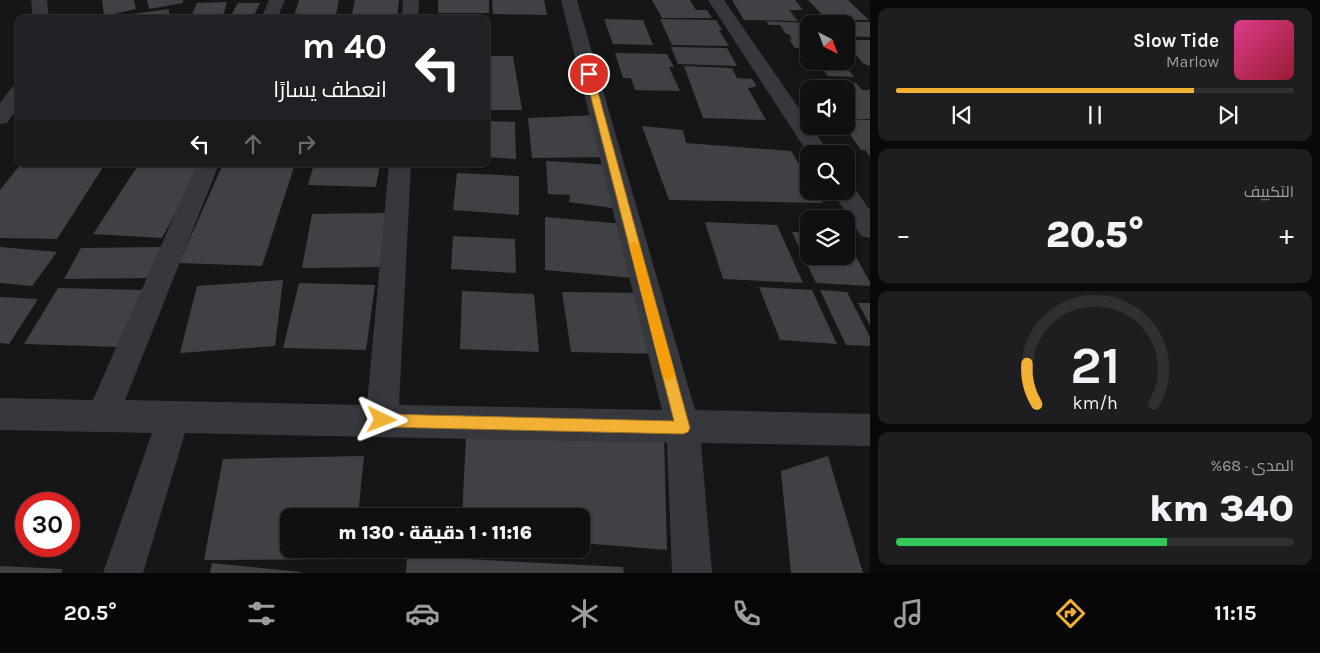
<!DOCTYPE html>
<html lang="ar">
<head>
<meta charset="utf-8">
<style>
	body { margin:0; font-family:Karla,Cairo,sans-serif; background:#1e1e20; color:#f1f3f6; direction:rtl; height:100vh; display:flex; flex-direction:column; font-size:19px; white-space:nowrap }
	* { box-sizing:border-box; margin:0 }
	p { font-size:16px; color:#9c9d9f }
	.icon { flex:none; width:28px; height:28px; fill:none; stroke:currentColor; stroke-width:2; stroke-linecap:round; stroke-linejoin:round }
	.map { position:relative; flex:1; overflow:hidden; direction:ltr }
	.sheet { display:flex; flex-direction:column; gap:8px; padding:8px; background:#09090a; width:450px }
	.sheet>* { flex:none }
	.hud { position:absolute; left:15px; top:15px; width:475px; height:152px; border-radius:10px; box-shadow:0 1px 4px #0004,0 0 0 1px #303032; direction:rtl; background:#202124; color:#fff; overflow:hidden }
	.needle { width:32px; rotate:138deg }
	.controls { position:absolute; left:800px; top:15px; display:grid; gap:10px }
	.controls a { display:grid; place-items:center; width:55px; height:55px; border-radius:10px; background:#101012; box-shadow:0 1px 4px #0004,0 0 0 1px #303032; font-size:25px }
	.speed { position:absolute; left:15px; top:492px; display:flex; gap:10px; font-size:25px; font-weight:700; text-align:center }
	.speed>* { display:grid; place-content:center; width:65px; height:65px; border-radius:50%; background:#101012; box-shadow:0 1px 4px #0004,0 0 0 1px #303032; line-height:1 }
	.speed .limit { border:8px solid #d22; background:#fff; color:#111 }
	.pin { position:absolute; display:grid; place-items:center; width:42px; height:42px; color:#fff; margin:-21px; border:2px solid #fff; border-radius:50%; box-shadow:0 1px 5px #0007 }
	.me { position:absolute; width:55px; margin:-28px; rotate:92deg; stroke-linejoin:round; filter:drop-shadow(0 0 4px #0008) }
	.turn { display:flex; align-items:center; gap:18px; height:105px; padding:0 20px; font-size:22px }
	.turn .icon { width:65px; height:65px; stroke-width:2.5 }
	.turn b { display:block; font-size:35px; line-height:42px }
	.lanes { display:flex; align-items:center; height:48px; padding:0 20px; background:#0003; justify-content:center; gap:25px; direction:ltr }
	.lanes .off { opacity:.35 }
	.big { font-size:38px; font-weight:800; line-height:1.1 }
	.sheet .card { flex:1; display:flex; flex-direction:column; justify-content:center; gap:8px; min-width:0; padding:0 18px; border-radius:10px; background:#1e1e20 }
	.sheet .dial { align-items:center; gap:0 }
	.dial svg { height:130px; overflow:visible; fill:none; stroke:#303032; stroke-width:7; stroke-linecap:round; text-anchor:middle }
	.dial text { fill:#f1f3f6; stroke:none }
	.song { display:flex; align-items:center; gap:15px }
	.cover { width:60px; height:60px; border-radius:8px; background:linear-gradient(135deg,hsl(330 70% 55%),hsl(350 70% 35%)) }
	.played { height:5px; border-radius:2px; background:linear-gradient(90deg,#f2b134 75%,#303032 75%) }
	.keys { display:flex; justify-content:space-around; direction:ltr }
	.heat { display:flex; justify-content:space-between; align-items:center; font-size:28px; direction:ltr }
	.charge { height:8px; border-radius:4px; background:linear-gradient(90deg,#34c759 68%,#303032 0) }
	.trip { position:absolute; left:280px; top:508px; width:310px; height:50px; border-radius:10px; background:#101012; box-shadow:0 1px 4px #0004,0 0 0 1px #303032; font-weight:800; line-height:50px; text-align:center; direction:rtl }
	.tabs { display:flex; height:80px; justify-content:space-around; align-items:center; background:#060607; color:#9c9d9f }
	.tabs .icon { width:35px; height:35px }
	.tabs .on { color:#f2b134 }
	.tabs b { font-size:22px; color:#f1f3f6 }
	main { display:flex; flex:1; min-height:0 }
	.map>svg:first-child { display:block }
</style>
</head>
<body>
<main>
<section class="sheet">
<div class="card">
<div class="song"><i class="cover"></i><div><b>Slow Tide</b><p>Marlow</p></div></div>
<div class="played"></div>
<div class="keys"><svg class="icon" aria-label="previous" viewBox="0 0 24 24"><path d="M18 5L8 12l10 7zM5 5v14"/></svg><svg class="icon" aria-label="pause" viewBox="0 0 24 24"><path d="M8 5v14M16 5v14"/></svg><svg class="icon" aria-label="next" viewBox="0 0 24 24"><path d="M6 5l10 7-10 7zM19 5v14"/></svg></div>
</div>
<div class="card"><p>التكييف</p>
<div class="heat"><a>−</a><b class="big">20.5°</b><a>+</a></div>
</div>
<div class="card dial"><svg viewBox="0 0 100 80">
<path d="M14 69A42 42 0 1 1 86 69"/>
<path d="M14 69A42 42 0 0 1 8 44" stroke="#f2b134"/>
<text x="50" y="56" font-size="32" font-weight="700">21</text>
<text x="50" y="72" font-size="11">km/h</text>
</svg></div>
<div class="card"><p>المدى · 68%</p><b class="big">340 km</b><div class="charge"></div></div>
</section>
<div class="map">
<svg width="870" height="573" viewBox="0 0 870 573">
	<rect width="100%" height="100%" fill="#161618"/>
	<g fill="#404145">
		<path d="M 102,0 L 134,0 L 136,9 L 104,16 Z"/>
		<path d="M 147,0 L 183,0 L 183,3 L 149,9 Z"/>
		<path d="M 299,0 L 339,0 L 335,19 L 293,19 Z"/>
		<path d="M 355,0 L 399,0 L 397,19 L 351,19 Z"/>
		<rect x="438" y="0" width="51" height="13"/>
		<path d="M 492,0 L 544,0 L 547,15 L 493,14 Z"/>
		<path d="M 652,0 L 690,0 L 696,10 L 707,10 L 712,18 L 662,18 Z"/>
		<path d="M 732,0 L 795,0 L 803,10 L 789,10 L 798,21 L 744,20 Z"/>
		<path d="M 808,0 L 848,0 L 869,20 L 827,20 Z"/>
		<path d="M 227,2 L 222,19 L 190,19 L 197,3 Z"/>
		<path d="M 238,3 L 260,3 L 253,17 L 230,17 Z"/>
		<path d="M 169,9 L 169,19 L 110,19 L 111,17 Z"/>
		<path d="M 604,19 L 643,20 L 653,45 L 613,44 Z"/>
		<path d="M 660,19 L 716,20 L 722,30 L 719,30 L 729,46 L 672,45 Z"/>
		<path d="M 766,21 L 809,23 L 809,48 L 795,48 L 789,39 L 792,40 L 789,34 L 786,34 L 780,25 L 769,25 Z"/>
		<path d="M 820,21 L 870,22 L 870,37 L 846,36 L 846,24 L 821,24 Z"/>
		<path d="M 846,40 L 870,40 L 870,66 L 864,64 L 846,44 Z"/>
		<path d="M 671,47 L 727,48 L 737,66 L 678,64 Z"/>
		<path d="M 615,53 L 667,54 L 674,67 L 669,67 L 680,91 L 635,90 L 631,78 L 623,78 Z"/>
		<path d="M 486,56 L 513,56 L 522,110 L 486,110 Z"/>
		<path d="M 817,61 L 841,61 L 854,77 L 828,76 Z"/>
		<path d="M 684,66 L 732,68 L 737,78 L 752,79 L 756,85 L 755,87 L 748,88 L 766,120 L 703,118 Z"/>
		<path d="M 806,82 L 856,83 L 862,90 L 870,90 L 870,119 L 846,119 L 846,89 L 811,89 Z"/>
		<path d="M 598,115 L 608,157 L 532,158 L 528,118 Z"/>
		<path d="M 846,119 L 870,120 L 870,157 L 865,150 L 861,150 L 844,126 L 846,126 Z"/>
		<path d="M 486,121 L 515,122 L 516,159 L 486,157 Z"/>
		<path d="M 642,126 L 683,130 L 686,143 L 791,151 L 809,180 L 809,191 L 816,191 L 823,203 L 669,200 Z"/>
		<path d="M 546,161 L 611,165 L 616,198 L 610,197 L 625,200 L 626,210 L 569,202 L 570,195 L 548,194 Z"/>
		<path d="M 21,164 L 105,164 L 57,239 L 0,238 L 0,190 Z"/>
		<path d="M 139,164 L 202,164 L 162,238 L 93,234 Z"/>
		<path d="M 223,164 L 295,164 L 262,266 L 179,263 Z"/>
		<path d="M 314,164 L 380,164 L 376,187 L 308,185 Z"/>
		<path d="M 457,173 L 519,176 L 519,215 L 453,210 Z"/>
		<path d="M 386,213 L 383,267 L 302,268 L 312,214 Z"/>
		<path d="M 545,217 L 625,224 L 633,278 L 545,270 Z"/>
		<path d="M 705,222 L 777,225 L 803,283 L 723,279 Z"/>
		<path d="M 792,232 L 809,233 L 809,256 L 846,256 L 846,239 L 870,282 L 870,286 L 816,283 Z"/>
		<path d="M 453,236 L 515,239 L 516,273 L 451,269 Z"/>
		<path d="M 0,247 L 57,252 L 32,286 L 0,283 Z"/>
		<path d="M 162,247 L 150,278 L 64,279 L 81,248 Z"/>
		<path d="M 283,280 L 275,346 L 180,353 L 197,286 Z"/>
		<path d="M 299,283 L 375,285 L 366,350 L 283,348 Z"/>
		<path d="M 759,287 L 812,290 L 837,344 L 780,340 Z"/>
		<path d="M 58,288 L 147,290 L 120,347 L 24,344 Z"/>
		<path d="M 820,290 L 847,292 L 870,337 L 870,346 L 846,345 Z"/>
		<path d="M 462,291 L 534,294 L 539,352 L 460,349 Z"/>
		<path d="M 562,292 L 646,293 L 662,354 L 571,352 Z"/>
		<path d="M 0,297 L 38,299 L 9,344 L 0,343 Z"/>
		<path d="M 858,303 L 870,303 L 870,325 Z"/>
		<path d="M 466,438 L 664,438 L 667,550 L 581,543 L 581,516 L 462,516 Z"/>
		<path d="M 364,456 L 358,516 L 289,516 L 289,549 L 355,549 L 354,559 L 204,560 L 223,459 Z"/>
		<path d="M 828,456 L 863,573 L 791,573 L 781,471 Z"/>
		<path d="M 407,556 L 623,567 L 624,573 L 406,573 Z"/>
		<path d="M 212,563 L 301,572 L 301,573 L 210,573 Z"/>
		<path d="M 0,566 L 63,569 L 61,573 L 0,573 Z"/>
	</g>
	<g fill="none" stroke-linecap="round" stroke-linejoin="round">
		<g fill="#37383d" fill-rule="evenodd">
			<path d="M 31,0 L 47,0 L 49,19 L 33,19 Z"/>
			<path d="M 269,0 L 285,0 L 277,19 L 261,19 Z"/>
			<path d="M 403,0 L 419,0 L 418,19 L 402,19 Z"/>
			<path d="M 561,0 L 577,0 L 695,410 L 870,414 L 870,446 L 701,443 L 712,573 L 672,573 L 667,443 L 185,433 L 143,573 L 103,573 L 152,433 L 0,430 L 0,398 L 93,400 L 197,164 L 219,164 L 125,400 L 367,405 L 389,164 L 411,164 L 399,405 L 662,410 Z"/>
			<path d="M 708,0 L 724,0 L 809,123 L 809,126 L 811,126 L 830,154 L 809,154 L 809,155 Z"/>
			<path d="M 19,85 L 19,106 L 7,123 L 0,124 L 0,103 L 12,87 Z"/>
			<path d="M 846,183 L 852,185 L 870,210 L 870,238 L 861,236 L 832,191 L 846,191 Z"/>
		</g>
	</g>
	<path fill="#f2b134" stroke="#9d7322" d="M 589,72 L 593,74 L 690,428 L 688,432 L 683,434 L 382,427 L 377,425 L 375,420 L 377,416 L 382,414 L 674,421 L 585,74 Z"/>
	<path fill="#f59e0b" d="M 634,241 L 639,245 L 675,374 L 673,378 L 668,380 L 664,378 L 662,374 L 629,245 Z"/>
</svg>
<div class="controls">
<a><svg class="needle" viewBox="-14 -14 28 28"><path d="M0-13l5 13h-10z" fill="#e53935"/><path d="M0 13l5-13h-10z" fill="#9c9d9f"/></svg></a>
<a><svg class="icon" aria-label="sound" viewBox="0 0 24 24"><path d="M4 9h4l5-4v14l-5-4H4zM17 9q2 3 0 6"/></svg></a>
<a><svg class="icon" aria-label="search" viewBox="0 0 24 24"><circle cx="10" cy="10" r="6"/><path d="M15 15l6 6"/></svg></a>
<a><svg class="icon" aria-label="layers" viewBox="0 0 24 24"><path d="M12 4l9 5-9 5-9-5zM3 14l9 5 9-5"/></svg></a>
</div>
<div class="speed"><div class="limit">30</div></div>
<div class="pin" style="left:589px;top:74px;background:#d93025"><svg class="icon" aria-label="arrive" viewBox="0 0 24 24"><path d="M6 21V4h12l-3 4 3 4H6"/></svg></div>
<svg class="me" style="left:382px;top:420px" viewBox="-20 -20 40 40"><path d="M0-17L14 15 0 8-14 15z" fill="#f2b134" stroke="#fff" stroke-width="4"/></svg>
<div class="trip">11:16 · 1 دقيقة · 130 m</div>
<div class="hud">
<div class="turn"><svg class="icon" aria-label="left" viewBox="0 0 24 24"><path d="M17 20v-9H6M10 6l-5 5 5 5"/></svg><div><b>40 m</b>انعطف يسارًا</div></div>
<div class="lanes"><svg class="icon" aria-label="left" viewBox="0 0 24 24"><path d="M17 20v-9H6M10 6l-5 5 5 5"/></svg><svg class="icon off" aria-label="ahead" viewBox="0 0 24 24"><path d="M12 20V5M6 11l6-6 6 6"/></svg><svg class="icon off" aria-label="right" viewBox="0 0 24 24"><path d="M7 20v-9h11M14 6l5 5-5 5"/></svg></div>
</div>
</div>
</main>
<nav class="tabs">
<b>11:15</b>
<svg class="icon on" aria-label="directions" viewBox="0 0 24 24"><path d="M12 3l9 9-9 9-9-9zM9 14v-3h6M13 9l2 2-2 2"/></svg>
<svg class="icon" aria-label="music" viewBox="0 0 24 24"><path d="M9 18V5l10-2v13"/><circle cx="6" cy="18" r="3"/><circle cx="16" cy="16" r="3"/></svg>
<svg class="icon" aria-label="phone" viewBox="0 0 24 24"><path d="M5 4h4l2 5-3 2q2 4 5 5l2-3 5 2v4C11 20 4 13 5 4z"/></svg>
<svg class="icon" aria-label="climate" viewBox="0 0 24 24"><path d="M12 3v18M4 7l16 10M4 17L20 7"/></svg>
<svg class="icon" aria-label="car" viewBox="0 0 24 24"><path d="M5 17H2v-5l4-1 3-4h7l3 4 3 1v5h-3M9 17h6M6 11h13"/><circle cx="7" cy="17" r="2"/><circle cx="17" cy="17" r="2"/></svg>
<svg class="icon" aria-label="filters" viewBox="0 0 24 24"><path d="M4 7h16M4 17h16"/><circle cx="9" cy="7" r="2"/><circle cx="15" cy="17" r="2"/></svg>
<b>20.5°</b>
</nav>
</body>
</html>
